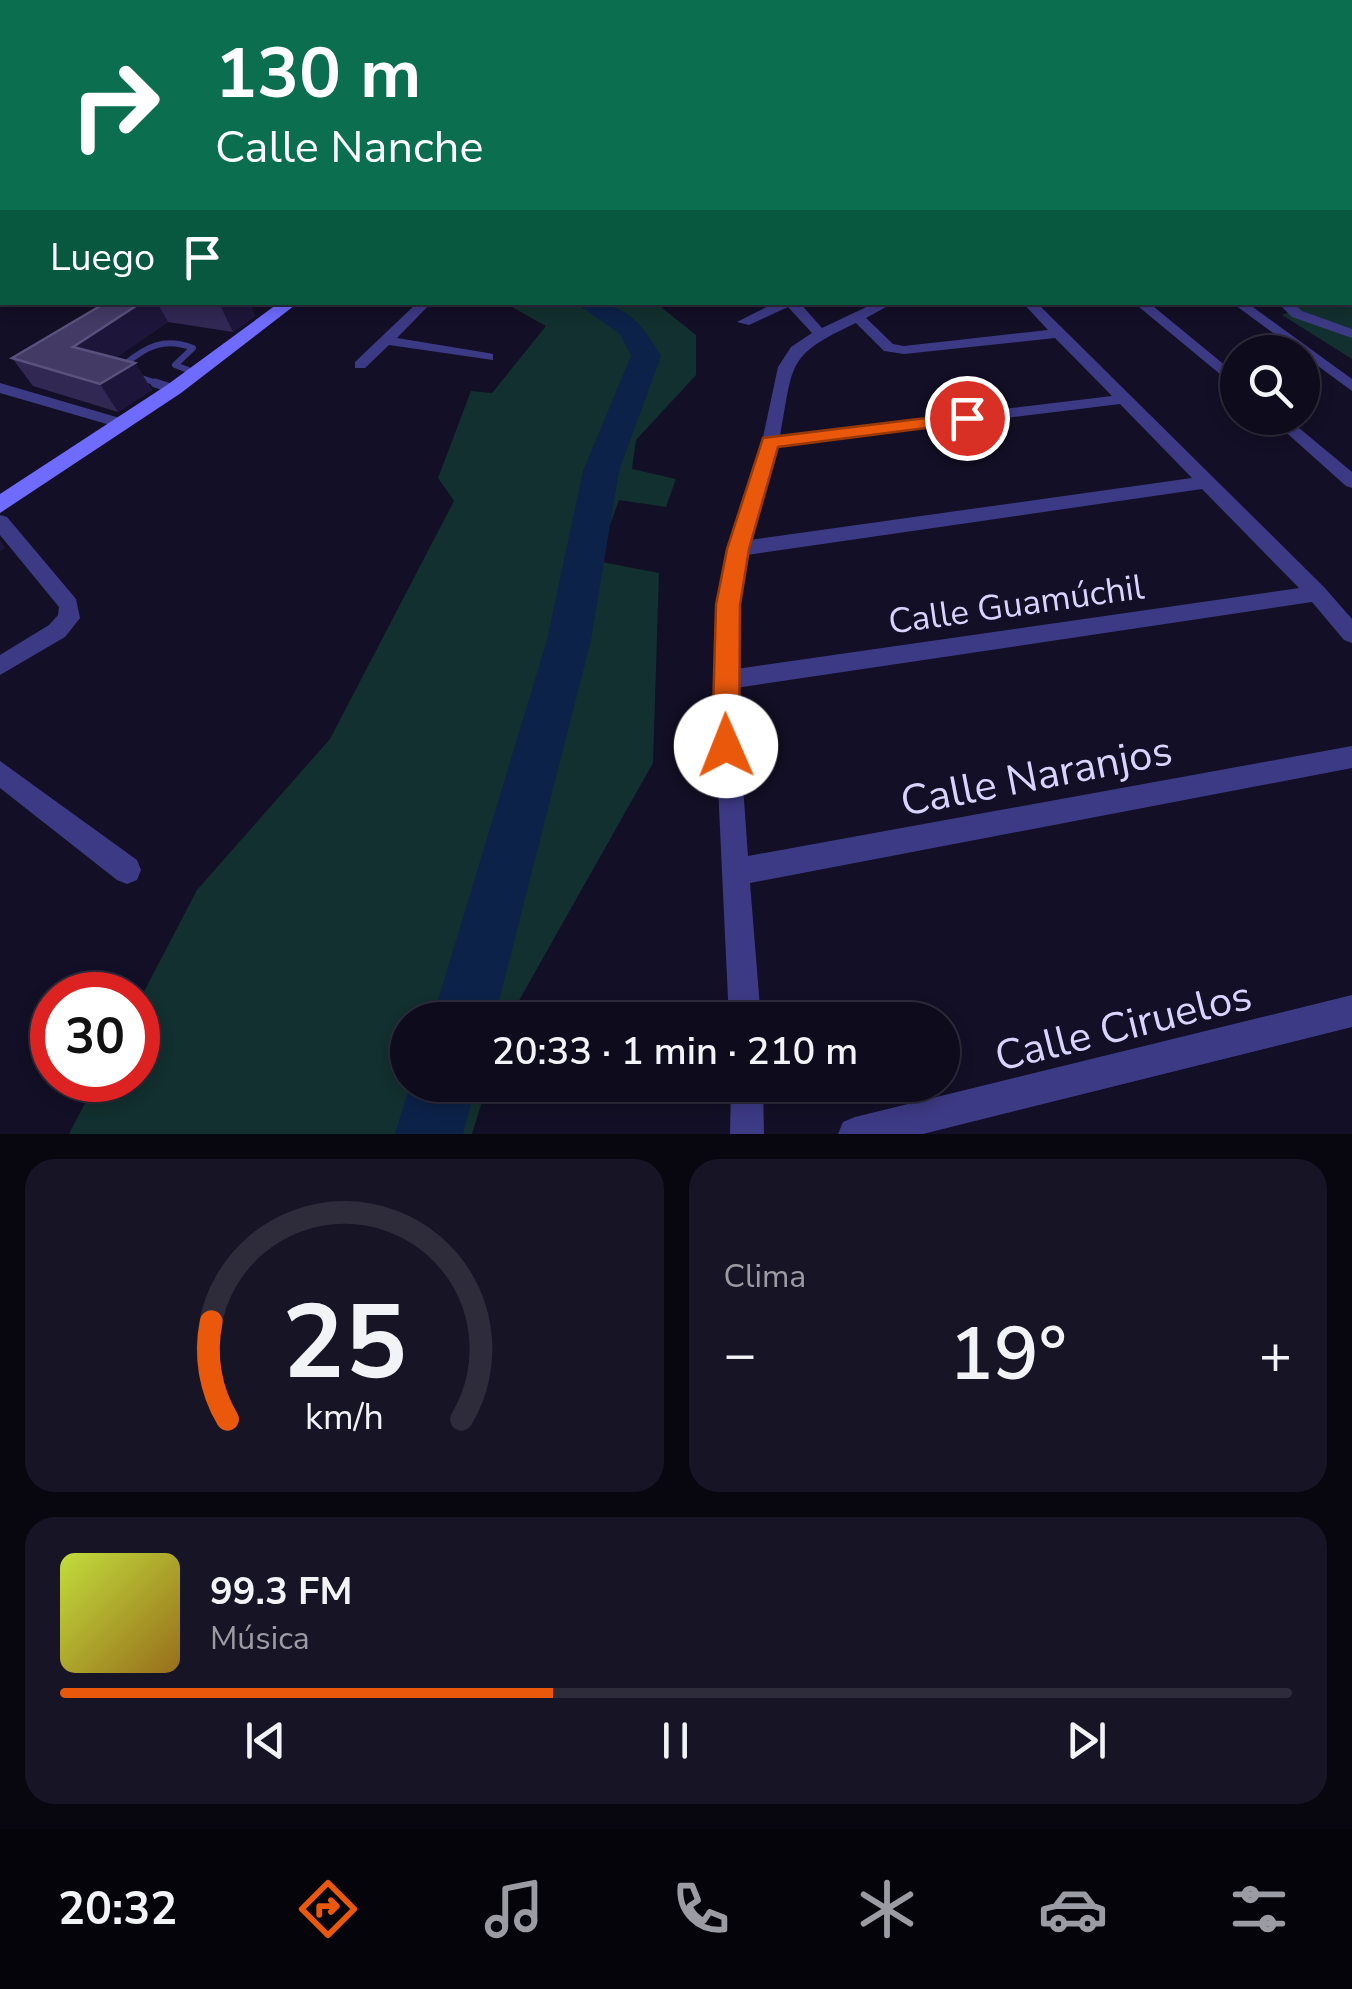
<!DOCTYPE html>
<html lang="es">
<head>
<meta charset="utf-8">
<style>
	body { margin:0; font-family:"Nunito Sans",sans-serif; background:#171425; color:#f1f3f6; height:100vh; display:flex; flex-direction:column; font-size:38px; white-space:nowrap }
	* { box-sizing:border-box; margin:0 }
	p { font-size:32px; color:#9b9ba3 }
	.icon { flex:none; width:55px; height:55px; fill:none; stroke:currentColor; stroke-width:2; stroke-linecap:round; stroke-linejoin:round }
	.map { position:relative; height:1134px; overflow:hidden }
	.sheet { display:flex; flex-direction:column; gap:25px; padding:25px; background:#08060f; flex:1 }
	.sheet>* { flex:none }
	.banner { position:absolute; left:0px; top:0px; width:1352px; height:305px; box-shadow:0 5px 15px #0003,0 0 0 2px #2e2b3b; background:#0b6e4f; color:#fff; overflow:hidden }
	.controls { position:absolute; left:1220px; top:335px; display:grid; gap:20px }
	.controls a { display:grid; place-items:center; width:100px; height:100px; border-radius:50%; background:#0e0b1c; box-shadow:0 5px 15px #0003,0 0 0 2px #2e2b3b; font-size:50px }
	.speed { position:absolute; left:30px; top:972px; display:flex; gap:20px; font-size:50px; font-weight:700; text-align:center }
	.speed>* { display:grid; place-content:center; width:130px; height:130px; border-radius:50%; background:#0e0b1c; box-shadow:0 5px 15px #0003,0 0 0 2px #2e2b3b; line-height:1 }
	.speed .limit { border:15px solid #d22; background:#fff; color:#111 }
	.pin { position:absolute; display:grid; place-items:center; width:85px; height:85px; color:#fff; margin:-42px; border:5px solid #fff; border-radius:50%; box-shadow:0 2px 10px #0007 }
	.me { position:absolute; width:110px; margin:-55px; rotate:359deg; stroke-linejoin:round; filter:drop-shadow(0 0 8px #0008) }
	.turn { display:flex; align-items:center; gap:35px; height:210px; padding:0 50px; font-size:45px }
	.turn .icon { width:130px; height:130px; stroke-width:2.5 }
	.turn b { display:block; font-size:70px; line-height:85px }
	.then { display:flex; align-items:center; height:95px; padding:0 50px; background:#0003; gap:20px; font-size:38px }
	.big { font-size:75px; font-weight:600; line-height:1.1 }
	.sheet .widget { flex:1; display:flex; flex-direction:column; justify-content:center; gap:15px; min-width:0; padding:0 35px; border-radius:30px; background:#171425 }
	.sheet .dial { align-items:center; gap:0 }
	.dial svg { height:260px; overflow:visible; fill:none; stroke:#2e2b3b; stroke-width:7; stroke-linecap:round; text-anchor:middle }
	.dial text { fill:#f1f3f6; stroke:none }
	.song { display:flex; align-items:center; gap:30px }
	.cover { width:120px; height:120px; border-radius:15px; background:linear-gradient(135deg,hsl(70 70% 55%),hsl(40 70% 35%)) }
	.played { height:10px; border-radius:5px; background:linear-gradient(90deg,#ea580c 40%,#2e2b3b 40%) }
	.keys { display:flex; justify-content:space-around; direction:ltr }
	.heat { display:flex; justify-content:space-between; align-items:center; font-size:55px; direction:ltr }
	.sheet .tiles { flex:1; display:grid; gap:25px; grid-template-columns:1fr 1fr }
	.widget:last-child { grid-column:span 2 }
	.trip { position:absolute; left:390px; top:1002px; width:570px; height:100px; border-radius:50px; background:#0e0b1c; box-shadow:0 5px 15px #0003,0 0 0 2px #2e2b3b; font-weight:600; line-height:100px; text-align:center }
	.menu { display:flex; height:160px; justify-content:space-around; align-items:center; background:#06040b; color:#9b9ba3 }
	.menu .icon { width:70px; height:70px }
	.menu .on { color:#ea580c }
	.menu b { font-size:45px; color:#f1f3f6 }
	.map>svg:first-child { display:block }
</style>
</head>
<body>
<div class="map">
<svg width="1352" height="1134" viewBox="0 0 1352 1134">
	<rect width="100%" height="100%" fill="#130f26"/>
	<g fill="#12302f">
		<path d="M 1350,205 L 1352,205 L 1352,359 L 1282,315 L 1297,309 L 1293,303 L 1350,302 Z"/>
		<path d="M 511,303 L 656,303 L 696,335 L 696,375 L 636,440 L 632,469 L 676,479 L 666,507 L 619,500 L 597,561 L 659,573 L 653,763 L 508,1020 L 408,1020 L 408,1085 L 487,1085 L 472,1134 L 69,1134 L 97,1080 L 138,1080 L 138,1003 L 197,890 L 330,739 L 454,501 L 438,478 L 471,391 L 492,393 L 546,326 L 510,306 Z"/>
	</g>
	<g fill="none" stroke-linecap="round" stroke-linejoin="round">
		<g fill="#0c2248" fill-rule="evenodd">
			<path d="M 1350,265 L 1352,266 L 1352,283 L 1350,282 Z"/>
			<path d="M 574,302 C 622,302 637,315 661,356 L 619,471 L 591,640 L 494,1020 L 432,1020 L 547,640 L 583,471 L 631,356 L 620,334 Z"/>
			<path d="M 410,1085 L 476,1085 L 463,1134 L 395,1134 Z"/>
		</g>
		<path stroke="#3d3a85" stroke-width="6" d="M 163,385 L 132,375 L 125,364 C 147,346 165,337 193,348 L 175,365 L 196,373"/>
		<path stroke="#3d3a85" stroke-width="9" d="M 155,383 L 174,389"/>
		<g fill="#3d3a85" fill-rule="evenodd">
			<rect x="1350" y="142" width="2" height="6"/>
			<path d="M 2,157 L 2,163 L 0,164 L 0,158 Z"/>
			<rect x="0" y="208" width="2" height="11"/>
			<path d="M 1350,230 L 1352,231 L 1352,240 L 1350,239 Z"/>
			<path d="M 418,302 L 432,302 L 397,338 L 488,353 L 493,354 L 493,360 L 389,345 L 365,368 L 355,368 L 355,362 Z"/>
			<path d="M 776,302 L 799,302 L 822,328 L 877,302 L 895,302 L 866,318 L 893,344 L 904,346 L 1048,330 L 1022,302 L 1036,302 L 1324,587 L 1352,619 L 1352,643 L 1344,640 L 1312,602 L 736,688 L 748,856 L 1352,746 L 1352,768 L 750,883 L 761,1020 L 729,1020 L 713,680 L 718,605 L 728,549 L 762,442 L 778,367 L 791,347 L 812,333 L 788,307 L 749,325 L 737,322 ZM 856,323 L 884,351 L 904,354 L 1055,338 L 1112,396 L 780,436 C 794,363 785,356 856,323 ZM 1120,404 L 1192,478 L 750,540 L 777,446 ZM 1202,489 L 1299,588 L 736,669 L 738,605 L 747,555 Z"/>
			<path d="M 1133,302 L 1148,302 L 1238,376 L 1238,389 Z"/>
			<path d="M 1231,302 L 1246,302 L 1352,379 L 1352,391 Z"/>
			<path d="M 1277,302 L 1292,302 L 1302,311 L 1352,329 L 1352,338 L 1292,317 Z"/>
			<path d="M 0,383 L 130,421 L 132,424 L 124,429 L 0,393 Z"/>
			<path d="M 1270,418 L 1287,418 L 1352,472 L 1352,488 L 1346,486 Z"/>
			<path d="M 0,515 L 7,517 L 76,599 L 80,618 L 65,637 L 0,675 L 0,655 L 49,625 L 58,615 L 59,607 L 0,535 Z"/>
			<path d="M 0,761 L 137,860 L 141,870 L 137,880 L 127,884 L 117,880 L 0,788 Z"/>
			<path d="M 1352,995 L 1352,1027 L 923,1134 L 838,1134 L 843,1122 L 855,1117 Z"/>
			<path d="M 731,1085 L 763,1085 L 764,1134 L 730,1134 Z"/>
		</g>
		<path fill="#6f6bff" fill-rule="evenodd" d="M 280,302 L 299,302 L 181,393 L 0,513 L 0,494 L 167,385 Z"/>
	</g>
	<path fill="#312854" d="M 107,302 L 249,302 L 255,316 L 233,332 L 168,322 L 115,358 L 135,363 L 152,390 L 118,412 L 33,386 L 12,358 Z"/>
	<g fill="#1d163a">
		<path d="M 142,302 L 157,302 L 168,322 L 91,375 L 73,347 Z"/>
		<path d="M 224,302 L 249,302 L 255,316 L 233,332 L 220,305 Z"/>
		<path d="M 135,363 L 152,390 L 118,412 L 100,384 Z"/>
		<path d="M 0,540 L 5,548 L 0,552 Z"/>
	</g>
	<g fill="#433a66" stroke="#5a527e" stroke-width="2.5">
		<path d="M 107,302 L 142,302 L 73,347 L 135,363 L 100,384 L 12,358 Z"/>
		<path d="M 202,302 L 224,302 L 220,305 Z"/>
	</g>
	<linearGradient id="sky" x2="0" y2="1"><stop stop-color="#0a0815"/><stop offset="0.45" stop-color="#333752"/><stop offset="1" stop-color="#333752" stop-opacity="0"/></linearGradient>
	<rect width="1352" height="288" fill="url(#sky)"/>
	<path fill="#ea580c" stroke="#983908" stroke-width="2.5" d="M 967,413 L 973,414 L 973,422 L 778,447 L 749,549 L 740,605 L 739,746 L 735,755 L 726,759 L 716,755 L 712,746 L 716,605 L 727,549 L 763,438 Z"/>
	<g text-anchor="middle" stroke-width="8" stroke-linejoin="round" paint-order="stroke">
		<g font-size="35" fill="#d9d4ff" stroke="#130f26">
			<text transform="translate(1016 604) rotate(-8)" y="12">Calle Guamúchil</text>
		</g>
		<g font-size="42" fill="#d9d4ff" stroke="#130f26">
			<text transform="translate(1036 775) rotate(-11)" y="15">Calle Naranjos</text>
			<text transform="translate(1123 1025) rotate(-14)" y="15">Calle Ciruelos</text>
		</g>
	</g>
</svg>
<div class="controls">
<a><svg class="icon" aria-label="search" viewBox="0 0 24 24"><circle cx="10" cy="10" r="6"/><path d="M15 15l6 6"/></svg></a>
</div>
<div class="speed"><div class="limit">30</div></div>
<div class="pin" style="left:967px;top:418px;background:#d93025"><svg class="icon" aria-label="arrive" viewBox="0 0 24 24"><path d="M6 21V4h12l-3 4 3 4H6"/></svg></div>
<svg class="me" style="left:726px;top:746px" viewBox="-20 -20 40 40"><circle r="19" fill="#fff"/><path d="M0-13L10 11 0 6-10 11z" fill="#ea580c"/></svg>
<div class="trip">20:33 · 1 min · 210 m</div>
<div class="banner">
<div class="turn"><svg class="icon" aria-label="right" viewBox="0 0 24 24"><path d="M7 20v-9h11M14 6l5 5-5 5"/></svg><div><b>130 m</b>Calle Nanche</div></div>
<div class="then">Luego<svg class="icon" aria-label="arrive" viewBox="0 0 24 24"><path d="M6 21V4h12l-3 4 3 4H6"/></svg></div>
</div>
</div>
<section class="sheet">
<div class="tiles">
<div class="widget dial"><svg viewBox="0 0 100 80">
<path d="M14 69A42 42 0 1 1 86 69"/>
<path d="M14 69A42 42 0 0 1 9 39" stroke="#ea580c"/>
<text x="50" y="56" font-size="32" font-weight="700">25</text>
<text x="50" y="72" font-size="11">km/h</text>
</svg></div>
<div class="widget"><p>Clima</p>
<div class="heat"><a>−</a><b class="big">19°</b><a>+</a></div>
</div>
<div class="widget">
<div class="song"><i class="cover"></i><div><b>99.3 FM</b><p>Música</p></div></div>
<div class="played"></div>
<div class="keys"><svg class="icon" aria-label="previous" viewBox="0 0 24 24"><path d="M18 5L8 12l10 7zM5 5v14"/></svg><svg class="icon" aria-label="pause" viewBox="0 0 24 24"><path d="M8 5v14M16 5v14"/></svg><svg class="icon" aria-label="next" viewBox="0 0 24 24"><path d="M6 5l10 7-10 7zM19 5v14"/></svg></div>
</div>
</div>
</section>
<nav class="menu">
<b>20:32</b>
<svg class="icon on" aria-label="directions" viewBox="0 0 24 24"><path d="M12 3l9 9-9 9-9-9zM9 14v-3h6M13 9l2 2-2 2"/></svg>
<svg class="icon" aria-label="music" viewBox="0 0 24 24"><path d="M9 18V5l10-2v13"/><circle cx="6" cy="18" r="3"/><circle cx="16" cy="16" r="3"/></svg>
<svg class="icon" aria-label="phone" viewBox="0 0 24 24"><path d="M5 4h4l2 5-3 2q2 4 5 5l2-3 5 2v4C11 20 4 13 5 4z"/></svg>
<svg class="icon" aria-label="climate" viewBox="0 0 24 24"><path d="M12 3v18M4 7l16 10M4 17L20 7"/></svg>
<svg class="icon" aria-label="car" viewBox="0 0 24 24"><path d="M5 17H2v-5l4-1 3-4h7l3 4 3 1v5h-3M9 17h6M6 11h13"/><circle cx="7" cy="17" r="2"/><circle cx="17" cy="17" r="2"/></svg>
<svg class="icon" aria-label="filters" viewBox="0 0 24 24"><path d="M4 7h16M4 17h16"/><circle cx="9" cy="7" r="2"/><circle cx="15" cy="17" r="2"/></svg>
</nav>
</body>
</html>
